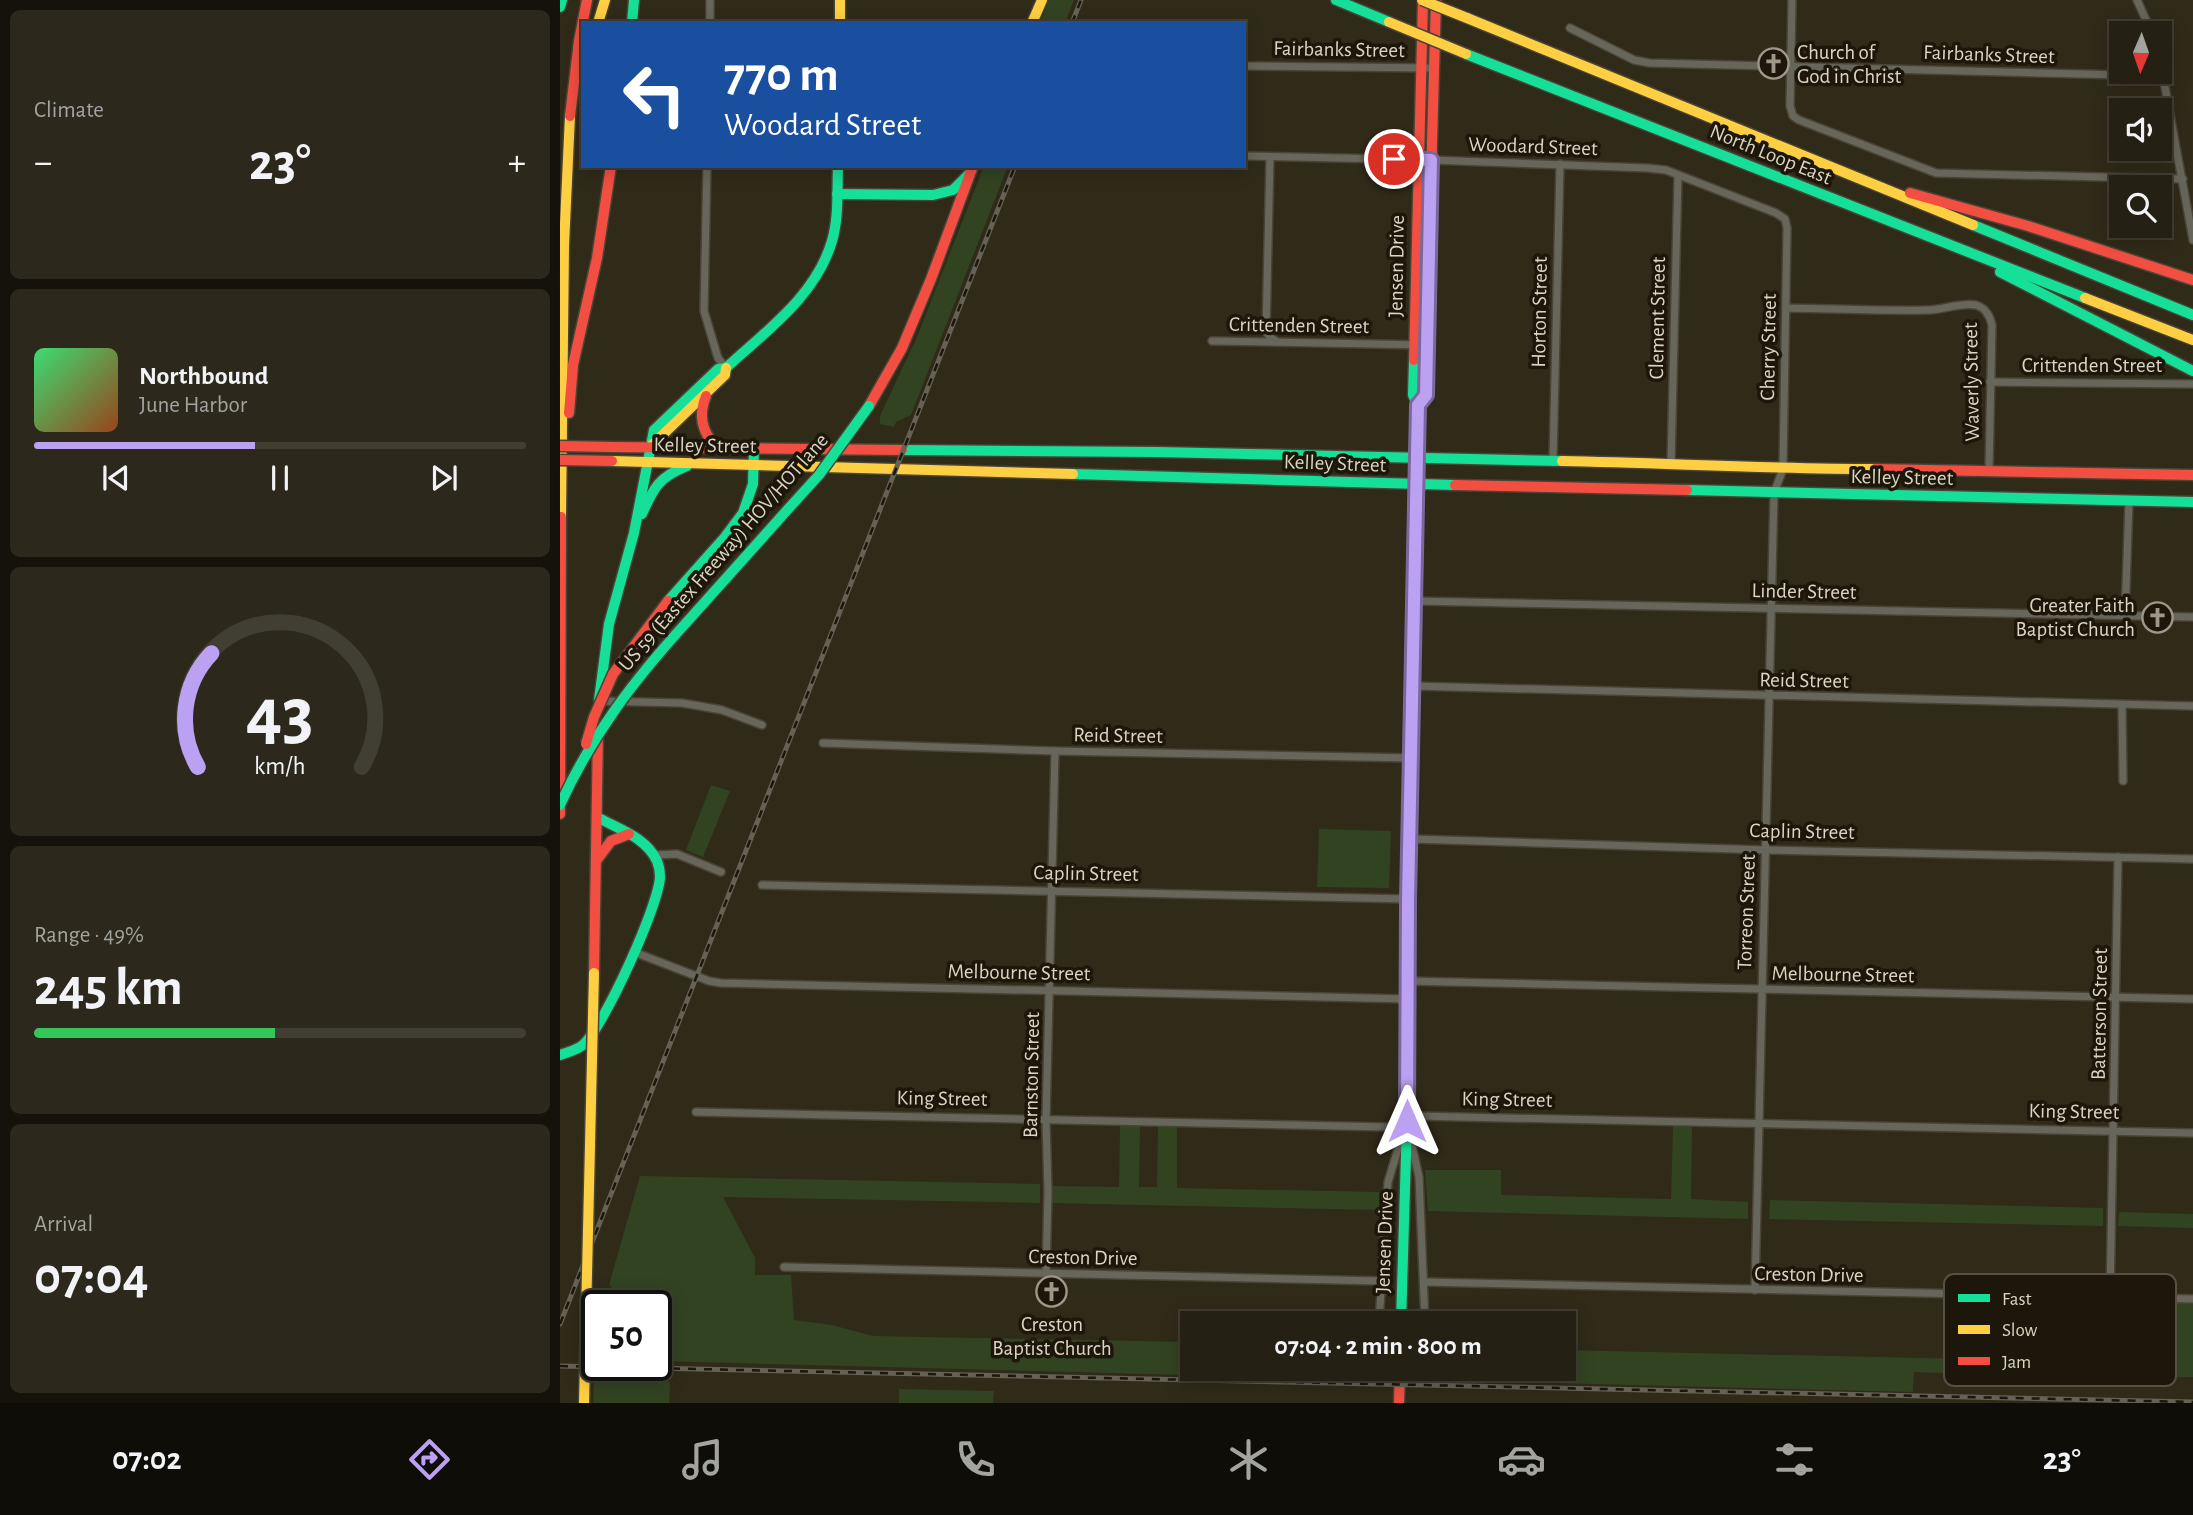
<!DOCTYPE html>
<html lang="en">
<head>
<meta charset="utf-8">
<style>
	body { margin:0; font-family:"Alegreya Sans",sans-serif; background:#2c281c; color:#f1f3f6; height:100vh; display:flex; flex-direction:column; font-size:26px; white-space:nowrap }
	* { box-sizing:border-box; margin:0 }
	p { font-size:23px; color:#a3a3a0 }
	.icon { flex:none; width:38px; height:38px; fill:none; stroke:currentColor; stroke-width:2; stroke-linecap:round; stroke-linejoin:round }
	.map { position:relative; flex:1; overflow:hidden }
	.panel { display:flex; flex-direction:column; gap:10px; padding:10px; background:#14120a; width:560px }
	.panel>* { flex:none }
	.guide { position:absolute; left:21px; top:21px; width:665px; height:147px; border-radius:0px; box-shadow:0 4px 18px #0003,0 0 0 2px #413e33; background:#1a4fa0; color:#fff; overflow:hidden }
	.needle { width:46px; rotate:182deg }
	.buttons { position:absolute; left:1549px; top:21px; display:grid; gap:14px }
	.buttons a { display:grid; place-items:center; width:63px; height:63px; border-radius:0px; background:#242013; box-shadow:0 4px 18px #0003,0 0 0 2px #413e33; font-size:35px }
	.speed { position:absolute; left:21px; top:1290px; display:flex; gap:14px; font-size:35px; font-weight:700; text-align:center }
	.speed>* { display:grid; place-content:center; width:91px; height:91px; border-radius:50%; background:#242013; box-shadow:0 4px 18px #0003,0 0 0 2px #413e33; line-height:1 }
	.speed .limit { border:4px solid #111; border-radius:10px; background:#fff; color:#111 }
	.pin { position:absolute; display:grid; place-items:center; width:60px; height:60px; color:#fff; margin:-30px; border:4px solid #fff; border-radius:50%; box-shadow:0 2px 7px #0007 }
	.me { position:absolute; width:77px; margin:-38px; rotate:0deg; stroke-linejoin:round; filter:drop-shadow(0 0 5px #0008) }
	.turn { display:flex; align-items:center; gap:24px; height:147px; padding:0 28px; font-size:32px }
	.turn .icon { width:91px; height:91px; stroke-width:2.5 }
	.turn b { display:block; font-size:49px; line-height:60px }
	.big { font-size:52px; font-weight:700; line-height:1.1 }
	.panel .widget { flex:1; display:flex; flex-direction:column; justify-content:center; gap:10px; min-width:0; padding:0 24px; border-radius:10px; background:#2c281c }
	.panel .dial { align-items:center; gap:0 }
	.dial svg { height:182px; overflow:visible; fill:none; stroke:#413e33; stroke-width:7; stroke-linecap:round; text-anchor:middle }
	.dial text { fill:#f1f3f6; stroke:none }
	.song { display:flex; align-items:center; gap:21px }
	.cover { width:84px; height:84px; border-radius:10px; background:linear-gradient(135deg,hsl(140 70% 55%),hsl(20 70% 35%)) }
	.played { height:7px; border-radius:4px; background:linear-gradient(90deg,#bca0f2 45%,#413e33 45%) }
	.keys { display:flex; justify-content:space-around; direction:ltr }
	.heat { display:flex; justify-content:space-between; align-items:center; font-size:38px; direction:ltr }
	.charge { height:10px; border-radius:5px; background:linear-gradient(90deg,#34c759 49%,#413e33 0) }
	.trip { position:absolute; left:620px; top:1311px; width:396px; height:70px; border-radius:0px; background:#242013; box-shadow:0 4px 18px #0003,0 0 0 2px #413e33; font-weight:700; line-height:70px; text-align:center }
	.dock { display:flex; height:112px; justify-content:space-around; align-items:center; background:#0e0d08; color:#a3a3a0 }
	.dock .icon { width:49px; height:49px }
	.dock .current { color:#bca0f2 }
	.dock b { font-size:32px; color:#f1f3f6 }
	main { display:flex; flex:1; min-height:0 }
	.map>svg:first-child { display:block }
</style>
</head>
<body>
<main>
<section class="panel">
<div class="widget"><p>Climate</p>
<div class="heat"><a>−</a><b class="big">23°</b><a>+</a></div>
</div>
<div class="widget">
<div class="song"><i class="cover"></i><div><b>Northbound</b><p>June Harbor</p></div></div>
<div class="played"></div>
<div class="keys"><svg class="icon" aria-label="previous" viewBox="0 0 24 24"><path d="M18 5L8 12l10 7zM5 5v14"/></svg><svg class="icon" aria-label="pause" viewBox="0 0 24 24"><path d="M8 5v14M16 5v14"/></svg><svg class="icon" aria-label="next" viewBox="0 0 24 24"><path d="M6 5l10 7-10 7zM19 5v14"/></svg></div>
</div>
<div class="widget dial"><svg viewBox="0 0 100 80">
<path d="M14 69A42 42 0 1 1 86 69"/>
<path d="M14 69A42 42 0 0 1 20 19" stroke="#bca0f2"/>
<text x="50" y="56" font-size="32" font-weight="700">43</text>
<text x="50" y="72" font-size="11">km/h</text>
</svg></div>
<div class="widget"><p>Range · 49%</p><b class="big">245 km</b><div class="charge"></div></div>
<div class="widget"><p>Arrival</p><b class="big">07:04</b></div>
</section>
<div class="map">
<svg width="1633" height="1403" viewBox="0 0 1633 1403">
	<rect width="100%" height="100%" fill="#302a19"/>
	<g fill="#324322">
		<path d="M 489,0 L 514,0 L 505,23 L 480,23 Z"/>
		<path d="M 424,166 L 448,166 L 351,415 L 336,422 L 334,427 L 320,424 L 320,416 L 357,337 Z"/>
		<path d="M 151,785 L 170,791 L 143,857 L 126,850 Z"/>
		<path d="M 759,829 L 831,831 L 829,888 L 757,887 Z"/>
		<path d="M 1113,1125 L 1132,1126 L 1131,1199 L 1188,1202 L 1188,1219 L 868,1211 L 865,1170 L 941,1170 L 941,1195 L 1111,1199 Z"/>
		<path d="M 560,1126 L 580,1126 L 579,1187 L 597,1187 L 598,1127 L 617,1127 L 617,1188 L 819,1192 L 819,1210 L 491,1203 L 491,1186 L 559,1187 Z"/>
		<path d="M 80,1176 L 480,1184 L 480,1203 L 163,1197 L 195,1258 L 195,1275 L 231,1275 L 234,1320 L 272,1325 L 313,1336 L 632,1342 L 632,1368 L 814,1369 L 814,1380 L 96,1361 L 98,1331 L 96,1328 L 96,1306 L 82,1305 L 82,1302 L 65,1301 L 49,1285 Z"/>
		<path d="M 1210,1200 L 1543,1208 L 1543,1226 L 1209,1219 Z"/>
		<path d="M 1559,1212 L 1633,1214 L 1633,1228 L 1558,1226 Z"/>
		<path d="M 1601,1302 L 1633,1303 L 1633,1377 L 1524,1378 L 1354,1372 L 1353,1392 L 871,1380 L 871,1369 L 1003,1368 L 1003,1350 L 1580,1363 L 1581,1351 L 1600,1351 Z"/>
		<path d="M 34,1379 L 110,1382 L 109,1403 L 33,1403 Z"/>
		<path d="M 339,1389 L 434,1391 L 433,1403 L 339,1403 Z"/>
	</g>
	<g fill="none" stroke-linecap="round" stroke-linejoin="round">
		<defs>
			<g id="street">
				<path d="M 1232,0 L 1230,106 L 1233,116 L 1239,120 L 1376,173 L 1623,179"/>
				<path d="M 1577,0 L 1592,33"/>
				<path d="M 150,23 L 150,0"/>
				<path d="M 1010,28 L 1074,60 L 1090,63 L 1604,76"/>
				<path d="M 1600,60 L 1633,240"/>
				<path d="M 684,66 L 873,68"/>
				<path d="M 684,156 L 871,160 L 1087,168 L 1106,170 L 1216,213 L 1225,219 L 1227,228 L 1223,469 L 1214,493 L 1195,1290"/>
				<path d="M 710,157 L 706,332 L 711,338 L 716,341"/>
				<path d="M 147,166 L 144,311 L 158,358 L 166,368"/>
				<path d="M 1226,308 C 1273,309 1321,311 1368,310 C 1383,310 1401,302 1416,305 C 1426,308 1430,316 1432,325 L 1429,470"/>
				<path d="M 652,341 L 866,345"/>
				<path d="M 1430,382 L 1633,384"/>
				<path d="M 993,460 L 1000,164"/>
				<path d="M 1111,463 L 1118,175"/>
				<path d="M 854,601 L 1633,617"/>
				<path d="M 1565,616 L 1569,501"/>
				<path d="M 853,686 L 1633,706"/>
				<path d="M 39,701 L 122,703 L 162,710 L 202,725"/>
				<path d="M 1562,705 L 1563,781"/>
				<path d="M 263,743 L 495,751 L 852,758"/>
				<path d="M 851,839 L 1206,850 L 1633,859"/>
				<path d="M 95,855 L 117,854 L 161,872"/>
				<path d="M 202,885 L 848,899"/>
				<path d="M 74,952 L 149,981 L 161,983 L 848,999"/>
				<path d="M 848,981 L 1633,999"/>
				<path d="M 136,1112 L 827,1127 L 837,1125 L 856,1116 L 1633,1133"/>
				<path d="M 849,1132 L 859,1177 L 865,1323"/>
				<path d="M 224,1267 L 822,1281"/>
				<path d="M 486,1273 L 488,1192 L 486,1120 L 495,751"/>
				<path d="M 864,1282 L 1633,1299"/>
				<path d="M 1550,1297 L 1558,857"/>
				<path d="M 819,1323 L 828,1182 L 844,1129"/>
				<path d="M 867,1368 L 867,1373"/>
			</g>
			<g id="fast">
				<path d="M 776,0 L 829,22"/>
				<path d="M 0,7 L 2,0"/>
				<path d="M 72,23 L 74,0"/>
				<path d="M 906,54 L 1525,298"/>
				<path d="M 277,194 L 373,195 L 393,190 L 408,175"/>
				<path d="M 1413,225 L 1633,315"/>
				<path d="M 1440,272 L 1633,371"/>
				<path d="M 342,450 L 597,452 L 1002,461"/>
				<path d="M 513,474 L 895,485"/>
				<path d="M 1127,490 L 1633,502"/>
				<path d="M 82,514 C 94,487 99,477 127,466"/>
				<path d="M 108,601 L 165,537 L 183,513 L 193,484 L 194,447"/>
				<path d="M 126,623 L 229,508"/>
				<path d="M 39,700 L 49,624 L 74,533 L 94,430 L 158,369 L 166,368 C 206,331 256,296 272,241 C 279,217 277,191 278,166"/>
				<path d="M 852,709 L 858,405 L 853,395 L 854,360"/>
				<path d="M 0,1055 C 8,1052 18,1050 24,1044 C 45,1024 99,905 100,877 C 100,871 99,866 97,861 C 86,837 58,829 37,817"/>
				<path d="M 841,1323 L 847,1121 L 848,975"/>
			</g>
			<g id="slow">
				<path d="M 280,0 L 280,23"/>
				<path d="M 907,18 L 1413,225"/>
				<path d="M 38,23 L 45,0"/>
				<path d="M 472,23 L 482,0"/>
				<path d="M 1525,298 L 1633,340"/>
				<path d="M 92,445 L 165,375 L 166,368"/>
				<path d="M 52,461 L 513,474"/>
				<path d="M 1002,461 C 1106,463 1211,469 1315,469"/>
				<path d="M 1,517 L 4,245 L 10,116"/>
				<path d="M 848,975 L 852,709"/>
			</g>
			<g id="jam">
				<path d="M 10,116 L 19,41 L 27,0"/>
				<path d="M 1350,193 L 1468,226 L 1633,280"/>
				<path d="M 854,360 L 863,0"/>
				<path d="M 146,396 C 138,416 142,430 155,447"/>
				<path d="M 858,405 L 865,395 L 876,0"/>
				<path d="M 309,406 L 342,348 L 371,279 L 413,166"/>
				<path d="M 9,413 L 13,365 L 37,258 L 51,166"/>
				<path d="M 52,447 L 342,450"/>
				<path d="M 1315,469 L 1633,475"/>
				<path d="M 895,485 L 1127,490"/>
				<path d="M 0,814 L 1,517"/>
				<path d="M 36,861 L 51,841 L 69,834"/>
				<path d="M 34,973 L 38,732"/>
				<path d="M 839,1403 L 840,1368"/>
			</g>
		</defs>
		<use href="#street" stroke="#4a4436" stroke-width="10"/>
		<use href="#fast" stroke="#4a4436" stroke-width="13"/>
		<use href="#slow" stroke="#4a4436" stroke-width="13"/>
		<use href="#jam" stroke="#4a4436" stroke-width="13"/>
		<use href="#street" stroke="#66665a" stroke-width="7"/>
		<use href="#fast" stroke="#16e098" stroke-width="10"/>
		<use href="#slow" stroke="#ffcf43" stroke-width="10"/>
		<use href="#jam" stroke="#f24e42" stroke-width="10"/>
		<defs>
			<g id="rail">
				<path d="M 512,23 L 521,0"/>
				<path d="M 0,1324 L 455,166"/>
				<path d="M 0,1366 L 1633,1402"/>
			</g>
		</defs>
		<use href="#rail" stroke="#656255" stroke-width="5"/>
		<use href="#rail" stroke="#1c170a" stroke-width="2.5" stroke-dasharray="8" stroke-linecap="butt"/>
		<defs>
			<g id="fast-bridge">
				<path d="M 229,508 L 259,475 L 309,406"/>
				<path d="M 0,805 C 32,735 74,680 126,623"/>
			</g>
			<g id="slow-bridge">
				<path d="M 862,0 L 907,18"/>
				<path d="M 829,22 L 906,54"/>
				<path d="M 24,1403 L 34,973"/>
			</g>
			<g id="jam-bridge">
				<path d="M 0,446 L 52,447"/>
				<path d="M 0,460 L 52,461"/>
				<path d="M 26,744 L 34,717 L 53,674 L 108,601"/>
			</g>
		</defs>
		<use href="#fast-bridge" stroke="#4a4436" stroke-width="13" stroke-linecap="butt"/>
		<use href="#slow-bridge" stroke="#4a4436" stroke-width="13" stroke-linecap="butt"/>
		<use href="#jam-bridge" stroke="#4a4436" stroke-width="13" stroke-linecap="butt"/>
		<use href="#fast-bridge" stroke="#16e098" stroke-width="10"/>
		<use href="#slow-bridge" stroke="#ffcf43" stroke-width="10"/>
		<use href="#jam-bridge" stroke="#f24e42" stroke-width="10"/>
	</g>
	<g fill="none" stroke-linecap="round" stroke-linejoin="round">
		<defs>
			<path id="route" d="M 834,159 L 871,160 L 866,395 L 858,405 L 848,900 L 847,1121"/>
		</defs>
		<use href="#route" stroke="#7a689d" stroke-width="18"/>
		<use href="#route" stroke="#bca0f2" stroke-width="12"/>
	</g>
	<defs>
		<symbol id="church-ring" viewBox="-11 -11 22 22"><circle r="9.5" fill="#1c170a" stroke="#9f9888" stroke-width="1.5"/><path d="M-1.2-6h2.4v3.5h3.3v2.4h-3.3V6h-2.4V-.1h-3.3v-2.4h3.3Z" fill="#9f9888"/></symbol>
	</defs>
	<g fill-rule="evenodd">
		<use href="#church-ring" x="1196" y="46" width="35" height="35"/>
		<use href="#church-ring" x="1580" y="600" width="35" height="35"/>
		<use href="#church-ring" x="474" y="1274" width="35" height="35"/>
	</g>
	<g text-anchor="middle" stroke-width="7" stroke-linejoin="round" paint-order="stroke">
		<g font-size="21" fill="#dbd4c3" stroke="#1c170a">
			<text transform="translate(779 49) rotate(1)" y="7">Fairbanks Street</text>
			<text transform="translate(1429 54) rotate(2)" y="7">Fairbanks Street</text>
			<text transform="translate(973 146) rotate(2)" y="7">Woodard Street</text>
			<text transform="translate(1211 154) rotate(22)" y="7">North Loop East</text>
			<text transform="translate(836 266) rotate(-89)" y="7">Jensen Drive</text>
			<text transform="translate(979 312) rotate(-89)" y="7">Horton Street</text>
			<text transform="translate(1097 318) rotate(-89)" y="7">Clement Street</text>
			<text transform="translate(739 325) rotate(1)" y="7">Crittenden Street</text>
			<text transform="translate(1208 347) rotate(-89)" y="7">Cherry Street</text>
			<text x="1532" y="372">Crittenden Street</text>
			<text transform="translate(1411 382) rotate(-91)" y="7">Waverly Street</text>
			<text transform="translate(145 445) rotate(1)" y="7">Kelley Street</text>
			<text transform="translate(775 463) rotate(2)" y="7">Kelley Street</text>
			<text transform="translate(1342 477) rotate(1)" y="7">Kelley Street</text>
			<text transform="translate(163 552) rotate(-49)" y="7">US 59 (Eastex Freeway) HOV/HOT lane</text>
			<text transform="translate(1244 591) rotate(1)" y="7">Linder Street</text>
			<text transform="translate(1244 680) rotate(1)" y="7">Reid Street</text>
			<text transform="translate(558 735) rotate(1)" y="7">Reid Street</text>
			<text transform="translate(1242 831) rotate(1)" y="7">Caplin Street</text>
			<text transform="translate(526 873) rotate(1)" y="7">Caplin Street</text>
			<text transform="translate(1186 912) rotate(-88)" y="7">Torreon Street</text>
			<text transform="translate(459 972) rotate(1)" y="7">Melbourne Street</text>
			<text transform="translate(1283 974) rotate(1)" y="7">Melbourne Street</text>
			<text transform="translate(1539 1014) rotate(-89)" y="7">Batterson Street</text>
			<text transform="translate(471 1075) rotate(-89)" y="7">Barnston Street</text>
			<text transform="translate(382 1098) rotate(1)" y="7">King Street</text>
			<text transform="translate(947 1099) rotate(1)" y="7">King Street</text>
			<text transform="translate(1514 1111) rotate(1)" y="7">King Street</text>
			<text transform="translate(824 1242) rotate(-88)" y="7">Jensen Drive</text>
			<text transform="translate(523 1257) rotate(1)" y="7">Creston Drive</text>
			<text transform="translate(1249 1274) rotate(1)" y="7">Creston Drive</text>
		</g>
		<g font-size="21" fill="#dbd4c3" stroke="#1c170a" text-anchor="start">
			<text x="1237" y="59">Church of<tspan x="1237" dy="24">God in Christ</tspan></text>
			<text x="1575" y="612" text-anchor="end">Greater Faith<tspan x="1575" dy="24">Baptist Church</tspan></text>
			<text x="492" y="1331" text-anchor="middle">Creston<tspan x="492" dy="24">Baptist Church</tspan></text>
		</g>
	</g>
	<rect x="1384" y="1274" width="232" height="112" rx="10" fill="#1c170a" stroke="#555042" stroke-width="2"/>
	<rect x="1398" y="1294" width="32" height="8" fill="#16e098"/>
	<rect x="1398" y="1325" width="32" height="9" fill="#ffcf43"/>
	<rect x="1398" y="1357" width="32" height="8" fill="#f24e42"/>
	<g font-size="19" fill="#dbd4c3">
		<text x="1442" y="1305">Fast</text>
		<text x="1442" y="1336">Slow</text>
		<text x="1442" y="1368">Jam</text>
	</g>
</svg>
<div class="buttons">
<a><svg class="needle" viewBox="-14 -14 28 28"><path d="M0-13l5 13h-10z" fill="#e53935"/><path d="M0 13l5-13h-10z" fill="#a3a3a0"/></svg></a>
<a><svg class="icon" aria-label="sound" viewBox="0 0 24 24"><path d="M4 9h4l5-4v14l-5-4H4zM17 9q2 3 0 6"/></svg></a>
<a><svg class="icon" aria-label="search" viewBox="0 0 24 24"><circle cx="10" cy="10" r="6"/><path d="M15 15l6 6"/></svg></a>
</div>
<div class="speed"><div class="limit">50</div></div>
<div class="pin" style="left:834px;top:159px;background:#d93025"><svg class="icon" aria-label="arrive" viewBox="0 0 24 24"><path d="M6 21V4h12l-3 4 3 4H6"/></svg></div>
<svg class="me" style="left:847px;top:1121px" viewBox="-20 -20 40 40"><path d="M0-17L14 15 0 8-14 15z" fill="#bca0f2" stroke="#fff" stroke-width="4"/></svg>
<div class="trip">07:04 · 2 min · 800 m</div>
<div class="guide">
<div class="turn"><svg class="icon" aria-label="left" viewBox="0 0 24 24"><path d="M17 20v-9H6M10 6l-5 5 5 5"/></svg><div><b>770 m</b>Woodard Street</div></div>
</div>
</div>
</main>
<nav class="dock">
<b>07:02</b>
<svg class="icon current" aria-label="directions" viewBox="0 0 24 24"><path d="M12 3l9 9-9 9-9-9zM9 14v-3h6M13 9l2 2-2 2"/></svg>
<svg class="icon" aria-label="music" viewBox="0 0 24 24"><path d="M9 18V5l10-2v13"/><circle cx="6" cy="18" r="3"/><circle cx="16" cy="16" r="3"/></svg>
<svg class="icon" aria-label="phone" viewBox="0 0 24 24"><path d="M5 4h4l2 5-3 2q2 4 5 5l2-3 5 2v4C11 20 4 13 5 4z"/></svg>
<svg class="icon" aria-label="climate" viewBox="0 0 24 24"><path d="M12 3v18M4 7l16 10M4 17L20 7"/></svg>
<svg class="icon" aria-label="car" viewBox="0 0 24 24"><path d="M5 17H2v-5l4-1 3-4h7l3 4 3 1v5h-3M9 17h6M6 11h13"/><circle cx="7" cy="17" r="2"/><circle cx="17" cy="17" r="2"/></svg>
<svg class="icon" aria-label="filters" viewBox="0 0 24 24"><path d="M4 7h16M4 17h16"/><circle cx="9" cy="7" r="2"/><circle cx="15" cy="17" r="2"/></svg>
<b>23°</b>
</nav>
</body>
</html>
